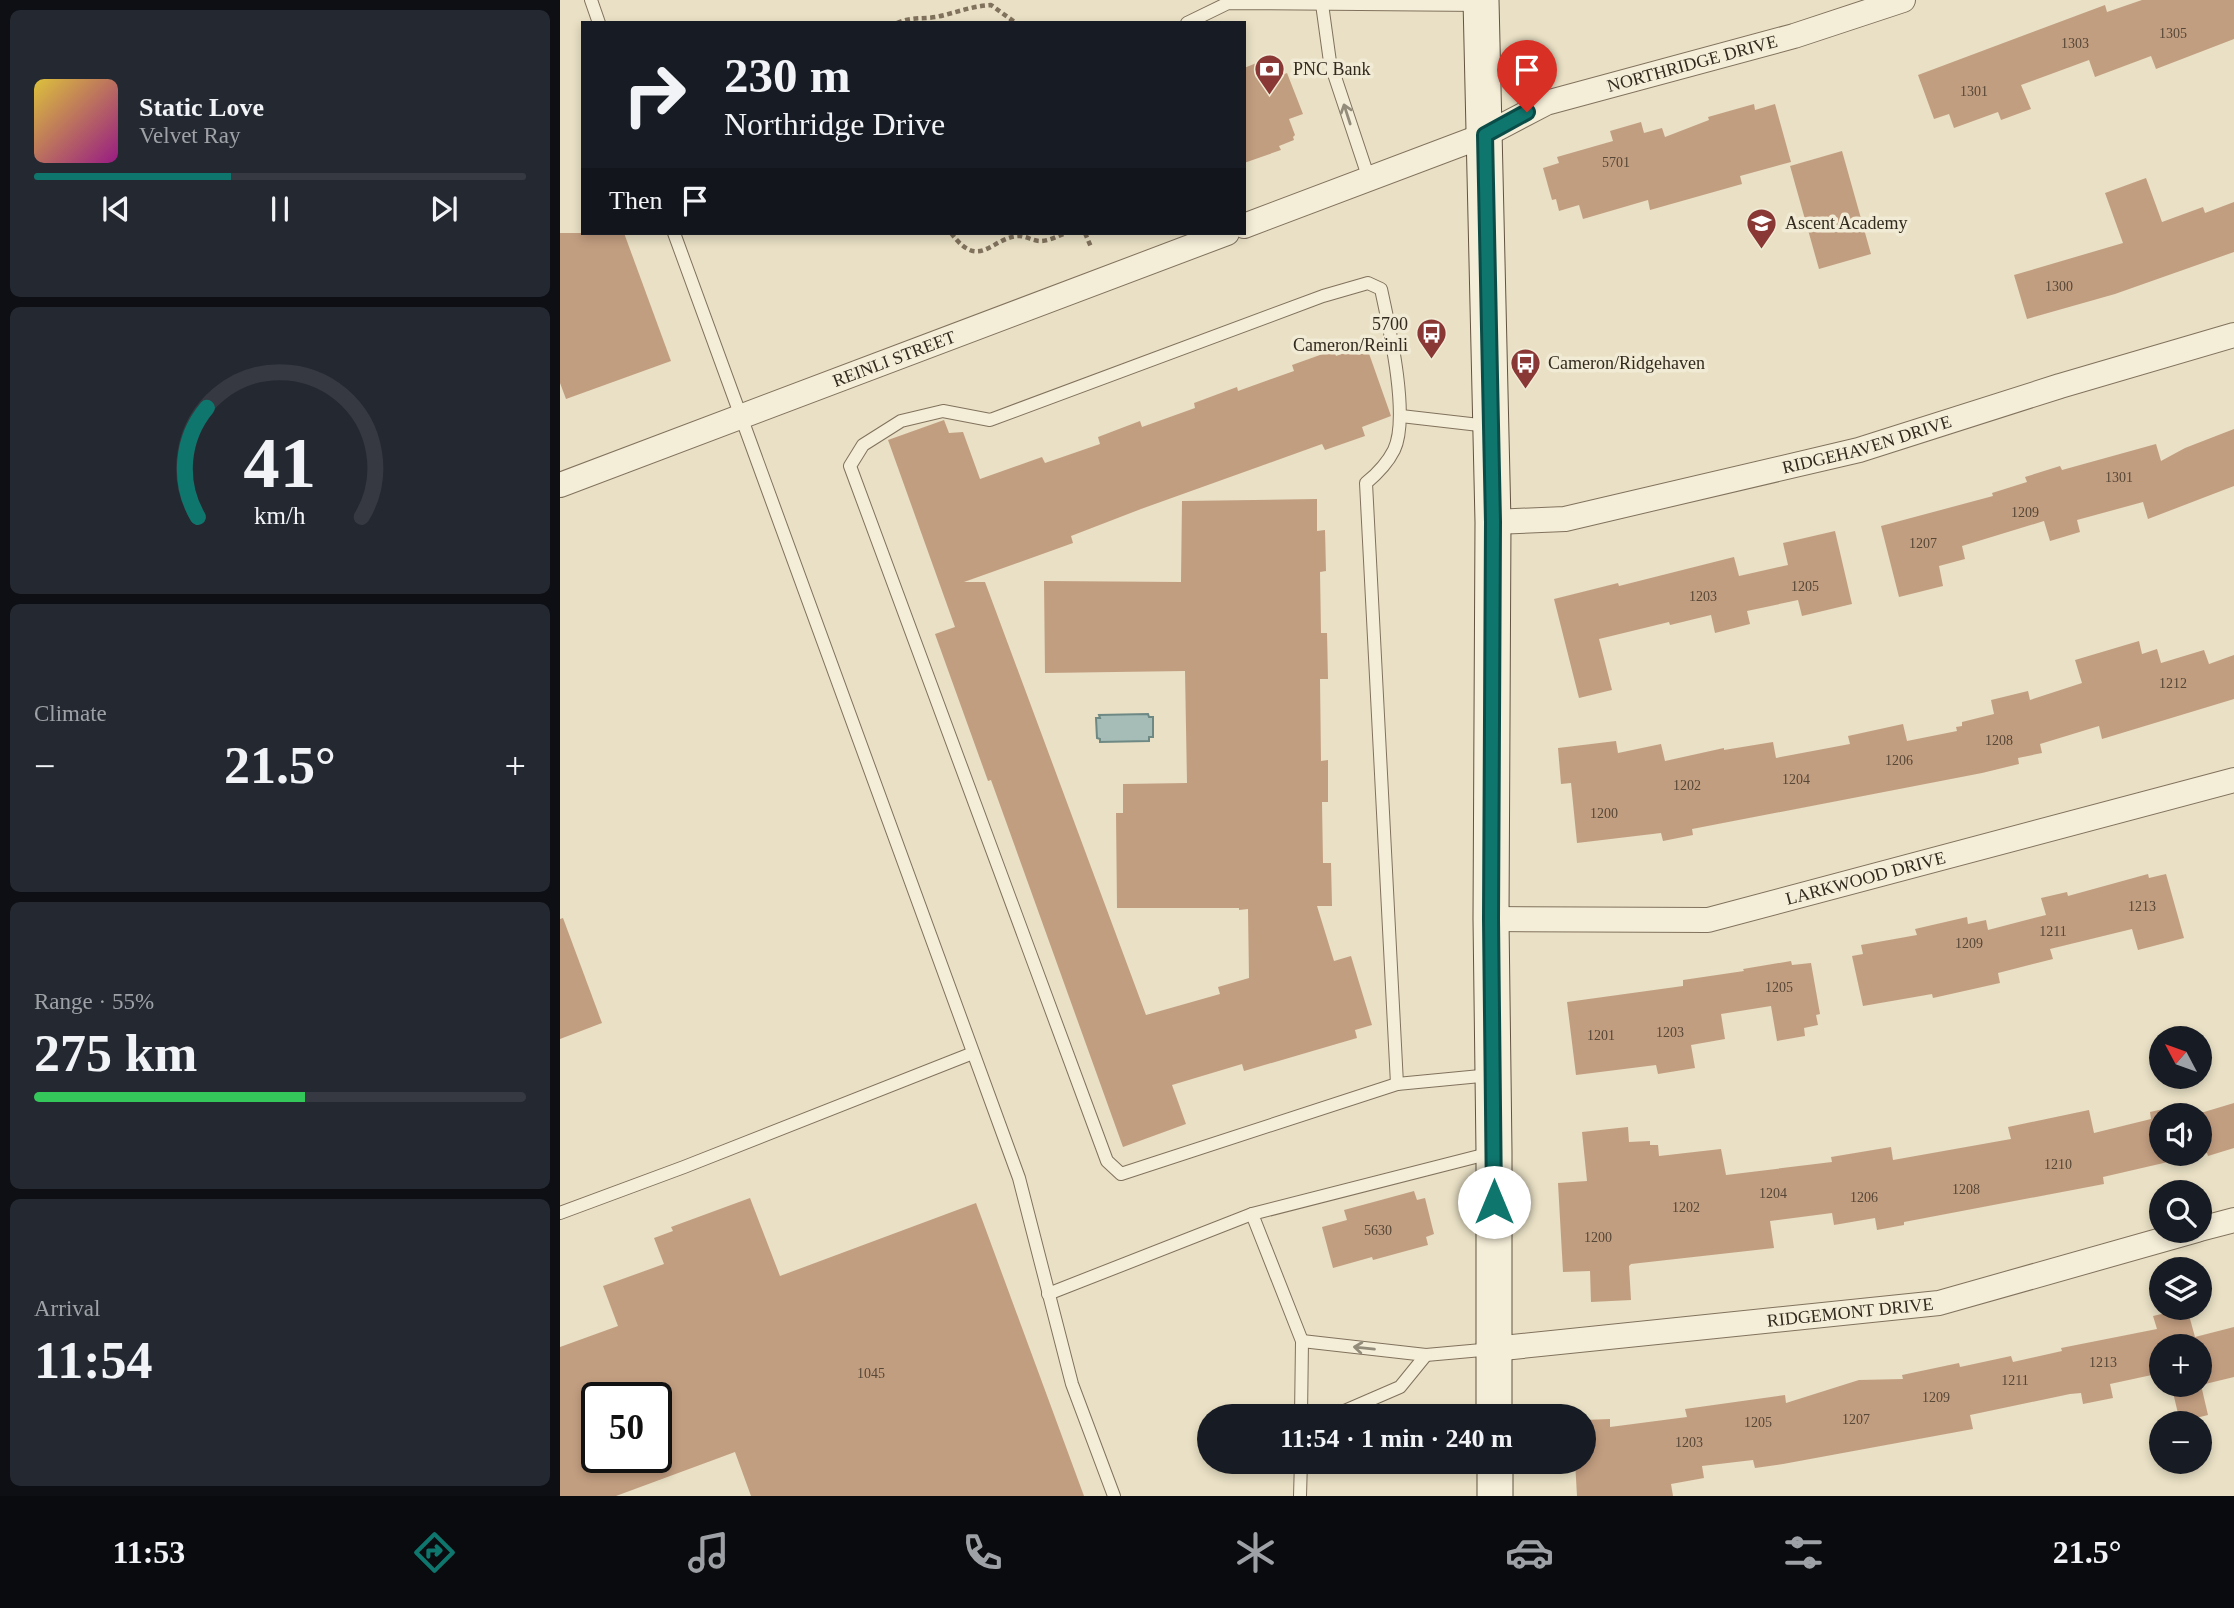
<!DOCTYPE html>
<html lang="en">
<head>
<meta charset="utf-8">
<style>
	body { margin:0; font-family:Georgia,serif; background:#242831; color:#f1f3f6; height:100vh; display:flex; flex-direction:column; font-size:26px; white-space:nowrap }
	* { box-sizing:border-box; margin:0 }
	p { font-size:23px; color:#9ea1a6 }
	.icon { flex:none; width:38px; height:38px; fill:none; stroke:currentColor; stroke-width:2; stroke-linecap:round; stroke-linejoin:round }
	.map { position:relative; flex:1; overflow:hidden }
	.panel { display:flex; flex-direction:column; gap:10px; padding:10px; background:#0d0f14; width:560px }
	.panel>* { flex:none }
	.guide { position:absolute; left:21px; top:21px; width:665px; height:214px; border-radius:0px; box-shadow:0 4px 10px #0003; background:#171b24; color:#f1f3f6; overflow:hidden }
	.needle { width:46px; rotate:311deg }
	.controls { position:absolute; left:1589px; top:1026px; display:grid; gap:14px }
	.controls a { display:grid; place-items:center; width:63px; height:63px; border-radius:50%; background:#171b24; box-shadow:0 4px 10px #0003; font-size:35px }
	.speed { position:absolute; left:21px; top:1382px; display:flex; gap:14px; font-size:35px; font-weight:700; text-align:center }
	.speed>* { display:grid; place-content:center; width:91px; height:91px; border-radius:50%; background:#171b24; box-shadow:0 4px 10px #0003; line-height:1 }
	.speed .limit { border:4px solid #111; border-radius:10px; background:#fff; color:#111 }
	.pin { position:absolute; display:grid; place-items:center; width:60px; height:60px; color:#fff; margin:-72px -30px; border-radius:50% 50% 50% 0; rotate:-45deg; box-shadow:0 0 7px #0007 }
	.pin .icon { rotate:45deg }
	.me { position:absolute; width:77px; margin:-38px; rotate:0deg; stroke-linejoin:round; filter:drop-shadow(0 0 5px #0008) }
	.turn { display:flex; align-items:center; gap:24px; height:147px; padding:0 28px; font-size:32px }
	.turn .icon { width:91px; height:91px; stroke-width:2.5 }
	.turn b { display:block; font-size:49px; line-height:60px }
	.then { display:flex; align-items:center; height:66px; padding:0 28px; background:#0003; gap:14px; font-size:26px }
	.big { font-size:52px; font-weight:600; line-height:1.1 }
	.panel .widget { flex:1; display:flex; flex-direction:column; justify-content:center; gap:10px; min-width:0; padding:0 24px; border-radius:10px; background:#242831 }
	.panel .dial { align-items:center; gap:0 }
	.dial svg { height:182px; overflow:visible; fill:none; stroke:#363941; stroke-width:7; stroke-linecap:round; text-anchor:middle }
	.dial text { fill:#f1f3f6; stroke:none }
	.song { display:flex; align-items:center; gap:21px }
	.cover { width:84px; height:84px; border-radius:10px; background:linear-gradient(135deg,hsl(50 70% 55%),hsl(310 70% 35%)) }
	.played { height:7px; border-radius:4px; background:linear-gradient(90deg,#0f766e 40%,#363941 40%) }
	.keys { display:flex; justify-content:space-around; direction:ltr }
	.heat { display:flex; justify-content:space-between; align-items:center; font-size:38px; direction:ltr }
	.charge { height:10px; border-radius:5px; background:linear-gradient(90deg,#34c759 55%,#363941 0) }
	.trip { position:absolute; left:637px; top:1404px; width:399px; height:70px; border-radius:35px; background:#171b24; box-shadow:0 4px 10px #0003; font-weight:600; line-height:70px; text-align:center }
	.tab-bar { display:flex; height:112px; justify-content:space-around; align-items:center; background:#090b0e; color:#9ea1a6 }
	.tab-bar .icon { width:49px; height:49px }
	.tab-bar .active { color:#0f766e }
	.tab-bar b { font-size:32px; color:#f1f3f6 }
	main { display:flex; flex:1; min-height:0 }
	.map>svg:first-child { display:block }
</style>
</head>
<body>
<main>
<section class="panel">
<div class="widget">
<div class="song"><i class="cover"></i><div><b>Static Love</b><p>Velvet Ray</p></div></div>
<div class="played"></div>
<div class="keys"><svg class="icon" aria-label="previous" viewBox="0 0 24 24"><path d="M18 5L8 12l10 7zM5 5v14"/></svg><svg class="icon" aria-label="pause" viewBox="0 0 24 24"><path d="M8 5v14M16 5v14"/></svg><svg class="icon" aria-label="next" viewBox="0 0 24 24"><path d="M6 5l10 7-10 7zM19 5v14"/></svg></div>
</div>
<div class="widget dial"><svg viewBox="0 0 100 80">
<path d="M14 69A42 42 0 1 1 86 69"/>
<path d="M14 69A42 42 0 0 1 18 21" stroke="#0f766e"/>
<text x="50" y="56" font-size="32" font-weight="700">41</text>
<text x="50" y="72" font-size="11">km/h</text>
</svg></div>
<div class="widget"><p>Climate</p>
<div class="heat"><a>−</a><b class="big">21.5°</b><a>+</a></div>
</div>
<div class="widget"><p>Range · 55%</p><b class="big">275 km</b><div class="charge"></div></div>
<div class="widget"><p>Arrival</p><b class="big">11:54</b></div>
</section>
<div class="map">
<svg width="1674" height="1496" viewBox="0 0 1674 1496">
	<rect width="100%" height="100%" fill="#e9e0c5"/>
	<path fill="#a6bcb7" stroke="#6e8984" stroke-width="2" d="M 588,714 L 589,717 L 593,717 L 593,737 L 589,737 L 589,741 L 540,742 L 540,739 L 537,738 L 536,718 L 540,718 L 539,715 Z"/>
	<g fill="#c29e80" fill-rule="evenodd">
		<path d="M 1582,0 L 1674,0 L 1674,39 L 1596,69 L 1591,56 L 1535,77 L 1529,60 L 1461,85 L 1471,109 L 1441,120 L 1438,112 L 1394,128 L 1389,114 L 1374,119 L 1358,75 L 1545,5 L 1547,12 Z"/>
		<path d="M 704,60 L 706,65 L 709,64 L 715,78 L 727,73 L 743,114 L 729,119 L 735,135 L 733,137 L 734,140 L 719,146 L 721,150 L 684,163 L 684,68 Z"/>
		<path d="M 1194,104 L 1195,110 L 1215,104 L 1231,162 L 1180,176 L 1182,184 L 1090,210 L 1088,200 L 1023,219 L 1019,205 L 999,211 L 996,199 L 992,200 L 983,168 L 999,163 L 997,157 L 1053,141 L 1050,131 L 1081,122 L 1084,133 L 1102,128 L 1105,137 L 1149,120 L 1148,117 Z"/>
		<path d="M 1282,151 L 1311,254 L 1259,269 L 1230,166 Z"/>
		<path d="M 1586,178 L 1602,222 L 1643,207 L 1645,213 L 1674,202 L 1674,252 L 1555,294 L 1467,319 L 1454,275 L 1563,243 L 1545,193 Z"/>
		<path d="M 0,233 L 64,233 L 111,361 L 6,399 L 0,383 Z"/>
		<path d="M 806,345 L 831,416 L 802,427 L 805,436 L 765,450 L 762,444 L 581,509 L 511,536 L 513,543 L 404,582 L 425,582 L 586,1015 L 660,994 L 658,987 L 689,978 L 688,909 L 679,910 L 679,908 L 557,908 L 556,813 L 563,813 L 563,784 L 627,783 L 625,671 L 485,673 L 484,581 L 621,582 L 622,501 L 757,499 L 757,531 L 765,530 L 766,571 L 760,572 L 761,633 L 767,633 L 768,679 L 760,679 L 761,761 L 768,760 L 768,802 L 762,802 L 763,863 L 771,863 L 772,906 L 757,906 L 774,961 L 791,956 L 812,1025 L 795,1030 L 797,1038 L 756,1050 L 684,1071 L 682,1064 L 612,1085 L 626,1124 L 563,1147 L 431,780 L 428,781 L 375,634 L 395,627 L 328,440 L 384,420 L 389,433 L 403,432 L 420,479 L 482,457 L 485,463 L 540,444 L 538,437 L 580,421 L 582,427 L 635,408 L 634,403 L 677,387 L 678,391 L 734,371 L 732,365 L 774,350 L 776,356 Z"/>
		<path d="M 1674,429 L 1674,486 L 1588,519 L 1583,502 L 1517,520 L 1520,532 L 1490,541 L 1484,521 L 1402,546 L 1405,559 L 1379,566 L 1383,586 L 1339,597 L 1321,526 L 1433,496 L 1432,493 L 1467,482 L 1465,477 L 1500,466 L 1502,470 L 1596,444 L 1601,461 L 1625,448 Z"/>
		<path d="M 1275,531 L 1292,604 L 1242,616 L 1238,600 L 1187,611 L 1190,624 L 1155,633 L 1151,615 L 1110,625 L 1109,622 L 1039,639 L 1052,690 L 1019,698 L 994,599 L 1058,583 L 1059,586 L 1174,557 L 1179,576 L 1228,565 L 1223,543 Z"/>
		<path d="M 1579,641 L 1582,654 L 1597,649 L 1601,663 L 1644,650 L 1649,664 L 1674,655 L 1674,699 L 1542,739 L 1539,726 L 1480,744 L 1482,753 L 1458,758 L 1459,764 L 1422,773 L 1132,829 L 1133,835 L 1103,841 L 1101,833 L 1017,843 L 1011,783 L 1001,784 L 998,748 L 1056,741 L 1058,753 L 1101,744 L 1105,761 L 1164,748 L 1164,750 L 1213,742 L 1216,758 L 1290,744 L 1288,736 L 1343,724 L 1347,741 L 1397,731 L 1396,727 L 1402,726 L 1402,722 L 1434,714 L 1431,700 L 1468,691 L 1470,700 L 1522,683 L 1515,660 Z"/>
		<path d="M 1588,874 L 1589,878 L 1606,874 L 1624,938 L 1578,950 L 1572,929 L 1490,949 L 1493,959 L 1438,973 L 1440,983 L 1373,998 L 1372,994 L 1303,1006 L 1292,956 L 1303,954 L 1301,945 L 1357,935 L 1355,929 L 1407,917 L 1408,924 L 1426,920 L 1428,930 L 1486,915 L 1481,898 L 1507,892 L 1508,896 Z"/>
		<path d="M 3,918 L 42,1023 L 0,1039 L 0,919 Z"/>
		<path d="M 1231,961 L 1232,965 L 1251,963 L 1260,1014 L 1256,1015 L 1258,1025 L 1244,1028 L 1245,1036 L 1217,1041 L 1211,1006 L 1161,1014 L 1165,1039 L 1131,1045 L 1135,1068 L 1098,1074 L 1096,1065 L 1016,1075 L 1007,1002 L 1123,986 L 1123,980 L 1184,971 L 1183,969 Z"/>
		<path d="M 1674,1103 L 1674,1148 L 1648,1156 L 1647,1153 L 1543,1177 L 1544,1184 L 1344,1222 L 1344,1225 L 1317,1230 L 1315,1218 L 1274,1225 L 1272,1213 L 1210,1221 L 1214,1248 L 1071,1264 L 1069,1266 L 1071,1300 L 1031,1302 L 1030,1271 L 1003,1272 L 998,1183 L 1027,1181 L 1022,1132 L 1068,1127 L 1069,1142 L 1090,1141 L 1090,1145 L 1098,1145 L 1099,1156 L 1161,1149 L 1166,1175 L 1272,1162 L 1271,1157 L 1331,1147 L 1333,1160 L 1451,1139 L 1448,1127 L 1529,1110 L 1534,1133 L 1591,1119 L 1590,1112 L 1625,1104 L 1628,1115 L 1601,1115 L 1601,1153 L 1640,1153 L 1640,1115 L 1634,1115 Z"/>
		<path d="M 854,1191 L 857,1200 L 865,1198 L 874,1234 L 866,1237 L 868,1245 L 813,1260 L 812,1257 L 773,1268 L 762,1227 L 787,1220 L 784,1210 Z"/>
		<path d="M 190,1198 L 220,1276 L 416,1203 L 524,1496 L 191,1496 L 175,1452 L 56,1496 L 0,1496 L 0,1347 L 58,1326 L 43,1286 L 104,1264 L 94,1238 L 113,1231 L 111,1227 ZM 37,1398 L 96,1398 L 96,1458 L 37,1458 Z"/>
		<path d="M 1627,1308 L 1635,1337 L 1674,1327 L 1674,1377 L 1641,1385 L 1648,1415 L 1620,1422 L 1611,1384 L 1640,1384 L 1640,1346 L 1601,1346 L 1601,1373 L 1550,1384 L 1553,1398 L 1523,1404 L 1521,1393 L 1510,1394 L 1410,1415 L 1413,1429 L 1223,1464 L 1195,1468 L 1193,1460 L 1142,1466 L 1144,1478 L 1111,1484 L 1113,1496 L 1017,1496 L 1015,1461 L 1024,1461 L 1024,1420 L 1050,1419 L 1050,1427 L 1127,1417 L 1125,1409 L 1225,1395 L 1226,1403 L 1299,1380 L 1343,1379 L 1342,1375 L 1399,1363 L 1400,1367 L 1451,1356 L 1453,1362 L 1502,1351 L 1501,1348 L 1597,1329 L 1593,1316 Z"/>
	</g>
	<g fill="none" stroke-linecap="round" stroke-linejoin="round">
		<defs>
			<g id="lane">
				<path d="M 31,0 L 39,23"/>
				<path d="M 762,4 L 770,62 L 809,179"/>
				<path d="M 627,23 L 668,3 L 921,5"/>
				<path d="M 114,233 L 459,1178 L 512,1384 L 554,1496"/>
				<path d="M 808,283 L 821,289 C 829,326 850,417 834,450 C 827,464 817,474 806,483 L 837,1084 L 561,1174 L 547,1161 L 290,466 L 303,445 L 341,421 L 383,411 L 430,420 L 763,296 Z"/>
				<path d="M 841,416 L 928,426"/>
				<path d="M 837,1084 L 931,1075"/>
				<path d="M 0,1213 L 124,1167 L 413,1053"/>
				<path d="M 488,1294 L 692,1214"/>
				<path d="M 742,1341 L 866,1355 L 933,1349"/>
				<path d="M 741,1416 L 742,1341 L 692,1214 L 931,1153"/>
				<path d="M 773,1416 L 840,1387 L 866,1355"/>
				<path d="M 740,1496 L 741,1461"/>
			</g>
			<g id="street">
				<path id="s1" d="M 684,226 L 925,135 L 986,103 L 1234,36 L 1343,0"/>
				<path id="s2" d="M 0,485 L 667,233"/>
				<path id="s3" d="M 933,522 L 1005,519 L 1299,450 L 1500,386 L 1674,335"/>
				<path id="s4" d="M 931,919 L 1148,920 L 1674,780"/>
				<path d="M 1640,1229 L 1674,1220"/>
				<path id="s5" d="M 933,1349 L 1379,1303 L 1637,1230"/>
			</g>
			<g id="secondary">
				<path d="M 921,0 L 933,522 L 931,919 L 934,1152 L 934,1416"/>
				<path d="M 935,1461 L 935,1496"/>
			</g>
		</defs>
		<use href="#lane" stroke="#81725d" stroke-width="14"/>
		<use href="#street" stroke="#81725d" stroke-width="26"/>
		<use href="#secondary" stroke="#635441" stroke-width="37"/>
		<g stroke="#81725d" stroke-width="4.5" stroke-dasharray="5 3.5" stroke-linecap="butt">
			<path d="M 337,23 C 350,17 362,19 376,17 C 395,13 412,6 431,5 L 456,23"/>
			<path d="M 391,233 C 420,272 431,237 459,236 C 466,236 473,241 480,241 C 489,241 498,236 506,233"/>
			<path d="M 525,233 L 531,247"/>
		</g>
		<use href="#lane" stroke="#f4edd7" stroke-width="12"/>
		<use href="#street" stroke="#f4edd7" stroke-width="24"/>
		<use href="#secondary" stroke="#f4edd7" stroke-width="35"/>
	</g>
	<defs><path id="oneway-shaft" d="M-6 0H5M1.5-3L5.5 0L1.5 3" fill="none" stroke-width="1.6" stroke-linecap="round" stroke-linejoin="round" transform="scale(1.75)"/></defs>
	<g stroke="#948c7b">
		<use href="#oneway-shaft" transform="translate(787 114) rotate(-108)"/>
		<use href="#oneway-shaft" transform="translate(804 1348) rotate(-174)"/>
	</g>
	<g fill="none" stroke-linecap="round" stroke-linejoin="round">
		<defs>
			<path id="route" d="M 934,1202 L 931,919 L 933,522 L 925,135 L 967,112"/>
		</defs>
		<use href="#route" stroke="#0a4d48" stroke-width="18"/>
		<use href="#route" stroke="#0f766e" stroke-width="12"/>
	</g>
	<defs>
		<symbol id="bank-pin" viewBox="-11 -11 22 30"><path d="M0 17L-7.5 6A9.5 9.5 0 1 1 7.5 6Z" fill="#893835" stroke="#f1ead4"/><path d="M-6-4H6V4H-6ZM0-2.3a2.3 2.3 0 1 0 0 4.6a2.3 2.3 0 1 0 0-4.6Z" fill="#fff"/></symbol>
		<symbol id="school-pin" viewBox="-11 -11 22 30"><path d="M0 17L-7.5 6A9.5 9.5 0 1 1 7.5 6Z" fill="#893835" stroke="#f1ead4"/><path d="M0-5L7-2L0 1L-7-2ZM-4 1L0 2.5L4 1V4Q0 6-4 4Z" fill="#fff"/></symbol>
		<symbol id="bus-pin" viewBox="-11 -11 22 30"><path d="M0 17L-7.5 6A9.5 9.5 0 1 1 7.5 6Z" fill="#893835" stroke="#f1ead4"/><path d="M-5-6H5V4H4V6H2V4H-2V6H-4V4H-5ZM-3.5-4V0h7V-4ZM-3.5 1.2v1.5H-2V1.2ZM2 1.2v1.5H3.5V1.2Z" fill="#fff"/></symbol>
	</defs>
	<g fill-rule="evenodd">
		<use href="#bank-pin" x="692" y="52" width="35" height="47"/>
		<use href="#school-pin" x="1184" y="206" width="35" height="47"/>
		<use href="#bus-pin" x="854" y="316" width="35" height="47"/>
		<use href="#bus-pin" x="948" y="346" width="35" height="47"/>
	</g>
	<g text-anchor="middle" stroke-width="7" stroke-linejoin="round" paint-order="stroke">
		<g font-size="14" fill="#574737">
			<text x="1613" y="38">1305</text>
			<text x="1515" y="48">1303</text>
			<text x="1414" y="96">1301</text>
			<text x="1056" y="167">5701</text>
			<text x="1499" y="291">1300</text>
			<text x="1559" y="482">1301</text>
			<text x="1465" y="517">1209</text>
			<text x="1363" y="548">1207</text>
			<text x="1245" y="591">1205</text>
			<text x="1143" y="601">1203</text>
			<text x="1613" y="688">1212</text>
			<text x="1439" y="745">1208</text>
			<text x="1339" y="765">1206</text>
			<text x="1236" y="784">1204</text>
			<text x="1127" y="790">1202</text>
			<text x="1044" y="818">1200</text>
			<text x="1582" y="911">1213</text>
			<text x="1493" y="936">1211</text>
			<text x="1409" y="948">1209</text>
			<text x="1219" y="992">1205</text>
			<text x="1110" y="1037">1203</text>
			<text x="1041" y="1040">1201</text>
			<text x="1498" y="1169">1210</text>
			<text x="1406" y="1194">1208</text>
			<text x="1213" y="1198">1204</text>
			<text x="1304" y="1202">1206</text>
			<text x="1126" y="1212">1202</text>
			<text x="818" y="1235">5630</text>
			<text x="1038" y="1242">1200</text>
			<text x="1543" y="1367">1213</text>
			<text x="311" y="1378">1045</text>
			<text x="1455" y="1385">1211</text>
			<text x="1376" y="1402">1209</text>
			<text x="1296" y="1424">1207</text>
			<text x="1198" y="1427">1205</text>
			<text x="1129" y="1447">1203</text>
		</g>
		<g font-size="18" fill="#332a1f" stroke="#f1ead4">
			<text dy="6" stroke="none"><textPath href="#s1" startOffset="478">NORTHRIDGE DRIVE</textPath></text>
			<text dy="6" stroke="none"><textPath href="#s2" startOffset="357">REINLI STREET</textPath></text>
			<text dy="6" stroke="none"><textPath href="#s3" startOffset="383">RIDGEHAVEN DRIVE</textPath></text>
			<text dy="6" stroke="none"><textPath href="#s4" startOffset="380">LARKWOOD DRIVE</textPath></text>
			<text dy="6" stroke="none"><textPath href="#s5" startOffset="359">RIDGEMONT DRIVE</textPath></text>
		</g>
		<g font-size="18" fill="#332a1f" stroke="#f1ead4" text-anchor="start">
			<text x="733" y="75">PNC Bank</text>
			<text x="1225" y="229">Ascent Academy</text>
			<text x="848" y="330" text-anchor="end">5700<tspan x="848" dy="21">Cameron/Reinli</tspan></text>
			<text x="988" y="369">Cameron/Ridgehaven</text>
		</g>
	</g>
</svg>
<div class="controls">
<a><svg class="needle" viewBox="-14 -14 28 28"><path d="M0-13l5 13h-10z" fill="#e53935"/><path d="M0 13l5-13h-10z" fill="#9ea1a6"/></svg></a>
<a><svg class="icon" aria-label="sound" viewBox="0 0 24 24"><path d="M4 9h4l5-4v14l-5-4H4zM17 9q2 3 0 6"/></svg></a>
<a><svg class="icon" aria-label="search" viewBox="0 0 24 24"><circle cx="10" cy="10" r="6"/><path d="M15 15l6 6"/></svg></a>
<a><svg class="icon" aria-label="layers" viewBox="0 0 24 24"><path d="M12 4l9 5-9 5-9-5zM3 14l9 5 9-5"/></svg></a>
<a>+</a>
<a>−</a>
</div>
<div class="speed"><div class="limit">50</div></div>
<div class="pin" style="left:967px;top:112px;background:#d93025"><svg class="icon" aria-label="arrive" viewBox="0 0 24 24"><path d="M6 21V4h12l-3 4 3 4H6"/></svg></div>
<svg class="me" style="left:934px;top:1202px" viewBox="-20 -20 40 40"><circle r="19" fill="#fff"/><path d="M0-13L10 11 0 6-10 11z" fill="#0f766e"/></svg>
<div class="trip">11:54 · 1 min · 240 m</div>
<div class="guide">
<div class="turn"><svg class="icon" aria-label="right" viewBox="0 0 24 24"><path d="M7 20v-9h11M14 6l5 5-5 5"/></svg><div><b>230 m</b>Northridge Drive</div></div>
<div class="then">Then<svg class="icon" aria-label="arrive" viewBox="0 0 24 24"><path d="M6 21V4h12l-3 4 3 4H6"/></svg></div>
</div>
</div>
</main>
<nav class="tab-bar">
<b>11:53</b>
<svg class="icon active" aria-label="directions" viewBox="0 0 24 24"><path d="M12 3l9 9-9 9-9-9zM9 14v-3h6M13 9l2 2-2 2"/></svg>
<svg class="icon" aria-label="music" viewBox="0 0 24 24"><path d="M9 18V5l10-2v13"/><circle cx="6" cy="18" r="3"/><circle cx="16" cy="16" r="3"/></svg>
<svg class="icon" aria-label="phone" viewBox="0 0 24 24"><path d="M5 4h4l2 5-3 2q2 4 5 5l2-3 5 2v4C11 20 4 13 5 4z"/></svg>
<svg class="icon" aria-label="climate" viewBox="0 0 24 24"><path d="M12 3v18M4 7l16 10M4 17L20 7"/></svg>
<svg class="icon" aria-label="car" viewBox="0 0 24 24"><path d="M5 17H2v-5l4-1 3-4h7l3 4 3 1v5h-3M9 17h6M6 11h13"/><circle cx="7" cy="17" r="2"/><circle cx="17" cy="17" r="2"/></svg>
<svg class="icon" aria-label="filters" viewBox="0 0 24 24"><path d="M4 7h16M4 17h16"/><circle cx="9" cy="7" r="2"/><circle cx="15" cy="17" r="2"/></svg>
<b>21.5°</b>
</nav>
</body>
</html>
